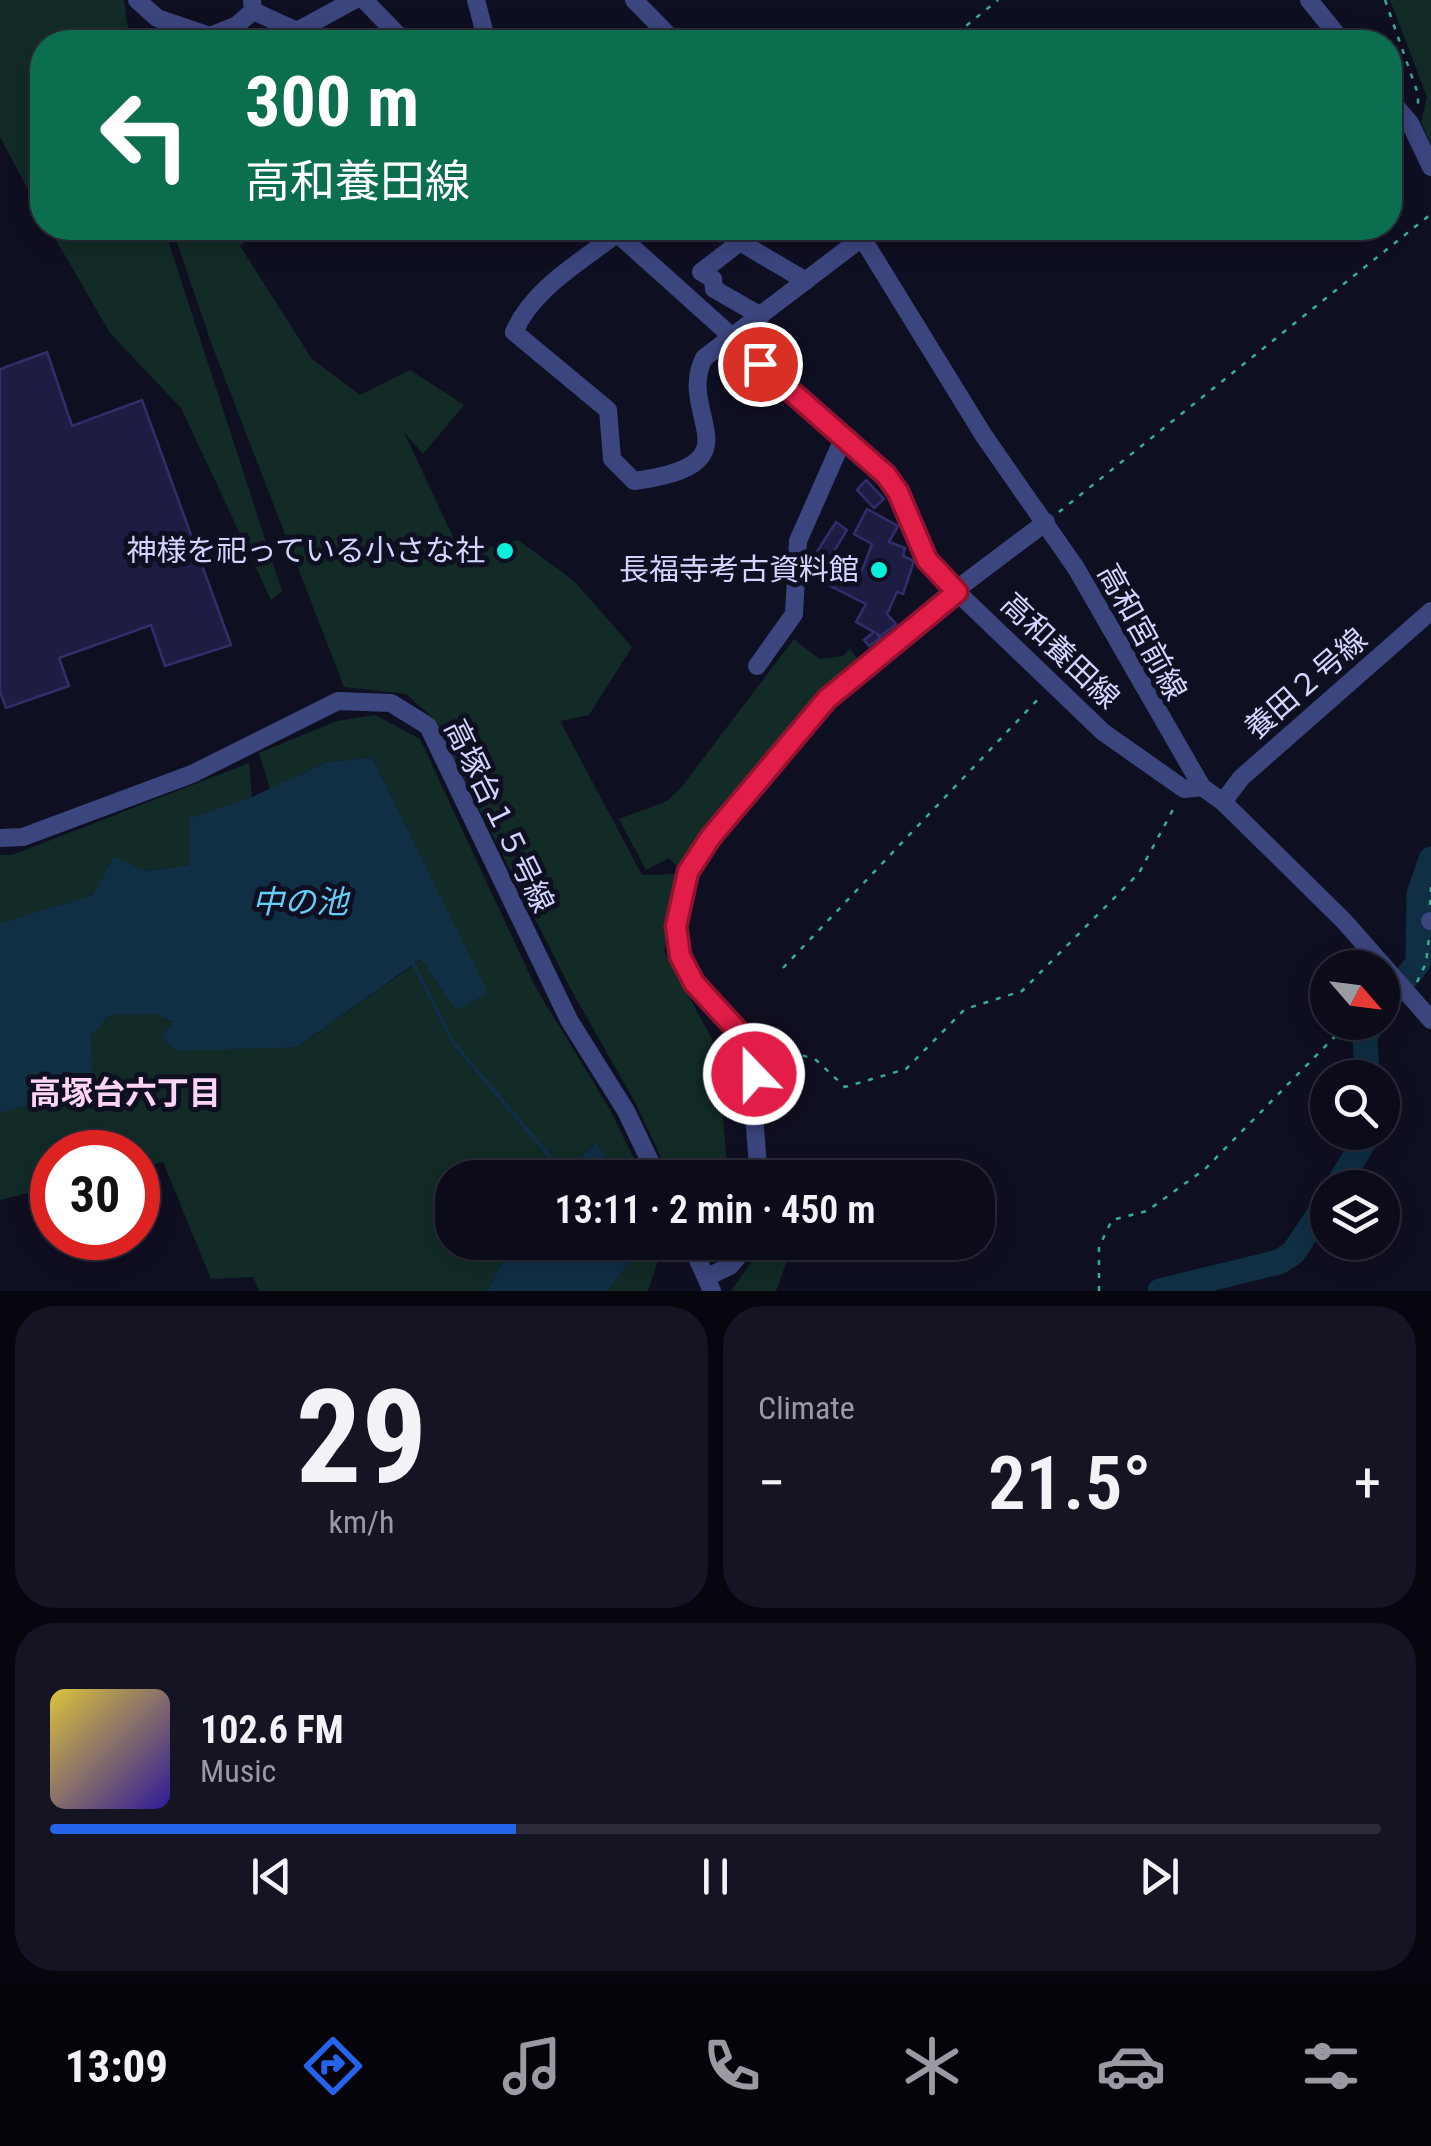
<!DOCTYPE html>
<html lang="en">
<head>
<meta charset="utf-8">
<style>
	body { margin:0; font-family:"Roboto Condensed","Noto Sans JP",sans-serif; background:#141423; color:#f1f3f6; height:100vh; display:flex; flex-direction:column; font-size:38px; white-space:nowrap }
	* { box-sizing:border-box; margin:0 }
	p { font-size:32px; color:#9a9ba2 }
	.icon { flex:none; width:55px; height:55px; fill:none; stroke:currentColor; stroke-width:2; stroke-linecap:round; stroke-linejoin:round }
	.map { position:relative; height:1291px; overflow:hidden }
	.drawer { display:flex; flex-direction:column; gap:15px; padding:15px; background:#06060e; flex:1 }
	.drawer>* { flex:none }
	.top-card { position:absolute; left:30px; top:30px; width:1372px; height:210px; border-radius:40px; box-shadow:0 5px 25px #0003,0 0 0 2px #2b2b39; background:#0b6e4f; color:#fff; overflow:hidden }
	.needle { width:65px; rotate:118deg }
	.fabs { position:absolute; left:1310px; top:950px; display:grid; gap:20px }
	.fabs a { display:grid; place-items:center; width:90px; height:90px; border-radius:50%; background:#0b0b1a; box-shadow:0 5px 25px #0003,0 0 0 2px #2b2b39; font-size:50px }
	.speed { position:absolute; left:30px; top:1130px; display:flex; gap:20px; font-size:50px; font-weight:700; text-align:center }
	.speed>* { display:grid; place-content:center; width:130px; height:130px; border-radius:50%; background:#0b0b1a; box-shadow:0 5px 25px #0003,0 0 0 2px #2b2b39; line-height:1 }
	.speed .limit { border:15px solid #d22; background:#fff; color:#111 }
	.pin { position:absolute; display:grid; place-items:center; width:85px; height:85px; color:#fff; margin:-42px; border:5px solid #fff; border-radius:50%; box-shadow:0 2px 10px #0007 }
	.me { position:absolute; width:110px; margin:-55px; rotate:338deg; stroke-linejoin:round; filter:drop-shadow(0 0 8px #0008) }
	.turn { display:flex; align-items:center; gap:35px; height:210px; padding:0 50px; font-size:45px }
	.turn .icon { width:130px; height:130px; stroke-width:2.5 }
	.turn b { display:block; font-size:70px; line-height:85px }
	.big { font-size:75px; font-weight:600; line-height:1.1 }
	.drawer .widget { flex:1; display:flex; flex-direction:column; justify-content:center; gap:15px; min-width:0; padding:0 35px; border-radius:40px; background:#141423 }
	.drawer .dial { align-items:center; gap:0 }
	.dial b { font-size:130px; line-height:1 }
	.song { display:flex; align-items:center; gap:30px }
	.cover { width:120px; height:120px; border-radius:15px; background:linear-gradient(135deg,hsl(50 70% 55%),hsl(250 70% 35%)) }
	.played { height:10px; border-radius:5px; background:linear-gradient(90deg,#2563eb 35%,#2b2b39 35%) }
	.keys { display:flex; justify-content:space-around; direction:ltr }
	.heat { display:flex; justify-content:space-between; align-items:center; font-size:55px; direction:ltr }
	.drawer .tiles { flex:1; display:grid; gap:15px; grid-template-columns:1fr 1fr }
	.widget:last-child { grid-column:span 2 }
	.trip { position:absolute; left:435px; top:1160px; width:560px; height:100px; border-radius:40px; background:#0b0b1a; box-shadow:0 5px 25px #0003,0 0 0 2px #2b2b39; font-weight:600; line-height:100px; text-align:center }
	.tab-bar { display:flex; height:160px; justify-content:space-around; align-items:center; background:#04040a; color:#9a9ba2 }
	.tab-bar .icon { width:70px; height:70px }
	.tab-bar .selected { color:#2563eb }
	.tab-bar b { font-size:45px; color:#f1f3f6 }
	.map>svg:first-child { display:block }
</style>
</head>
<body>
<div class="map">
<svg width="1431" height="1291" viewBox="0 0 1431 1291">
	<rect width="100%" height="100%" fill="#0f0f22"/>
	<g fill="#122b26">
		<path d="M 0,0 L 124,0 L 130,42 L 42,42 L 42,215 L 0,137 Z"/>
		<path d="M 1390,0 L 1431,0 L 1431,145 L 1421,122 L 1427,97 Z"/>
		<path d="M 49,228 L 164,228 L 282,591 L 271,600 L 181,408 L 110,333 Z"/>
		<path d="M 172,228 L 260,228 L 240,246 L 312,359 L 360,395 L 410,370 L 464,405 L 423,454 L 404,432 L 461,554 L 518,540 L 574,581 L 632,647 L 589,715 L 560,721 L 642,875 L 681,874 L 664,951 L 717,1048 L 728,1177 L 670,1177 L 636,1104 L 568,984 L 433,718 L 406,694 L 344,687 L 212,345 Z"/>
		<path d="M 794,639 L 819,659 L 843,656 L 850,649 L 859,661 L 784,735 L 682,863 L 676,866 L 669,858 L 646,870 L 619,819 L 667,801 L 680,789 Z"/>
		<path d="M 375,715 L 420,739 L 536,988 L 609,1108 L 643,1177 L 617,1177 L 597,1142 L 558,1177 L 452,1178 L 452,1242 L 511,1243 L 487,1291 L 259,1291 L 253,1277 L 211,1279 L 163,1162 L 138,1168 L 138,1152 L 52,1152 L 52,1187 L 0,1200 L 0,1113 L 92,1087 L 91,1036 L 110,1015 L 157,1014 L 174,1023 L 297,1047 L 422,959 L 487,993 L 372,757 L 325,763 L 270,789 L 259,753 L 337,721 Z"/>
		<path d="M 249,763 L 252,797 L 190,818 L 190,865 L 144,871 L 94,895 L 0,923 L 0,855 L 12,855 Z"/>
		<path d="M 645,1243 L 675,1244 L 659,1257 L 648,1291 L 607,1291 Z"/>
		<path d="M 765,1243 L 791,1243 L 792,1247 L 776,1291 L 731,1291 Z"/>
	</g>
	<g fill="#102e44">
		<path d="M 372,757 L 488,993 L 456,1010 L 421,959 L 297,1047 L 176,1051 L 162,1037 L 173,1022 L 156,1014 L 110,1015 L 91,1036 L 93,1087 L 0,1113 L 0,923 L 93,895 L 114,856 L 144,871 L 190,865 L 190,818 L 252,797 L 325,763 Z"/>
		<path d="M 597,1142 L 617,1177 L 558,1177 Z"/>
		<path d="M 511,1243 L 511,1242 L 645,1243 L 607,1291 L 487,1291 Z"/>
	</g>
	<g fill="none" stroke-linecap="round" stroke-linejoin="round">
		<path stroke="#102e44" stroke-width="4" d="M 411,959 L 453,1042 L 568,1178"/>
		<g stroke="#102e44" stroke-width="25">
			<path d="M 1382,1007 L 1418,963 L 1419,894 L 1431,859"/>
			<path d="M 1367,1078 L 1365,1037 L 1373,1022"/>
			<path d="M 1336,1188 L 1370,1132"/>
			<path d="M 1160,1291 L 1279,1262 L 1293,1253 L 1328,1201"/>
		</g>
	</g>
	<g fill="#1d1c42" stroke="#302f6c" stroke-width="2.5">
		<path d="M 47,352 L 72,426 L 142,400 L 231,645 L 165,666 L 151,625 L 59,658 L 69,686 L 6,708 L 0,692 L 0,369 Z"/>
		<path d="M 866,480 L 884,499 L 874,508 L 857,490 Z"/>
		<path d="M 867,509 L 898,526 L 889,542 L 905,548 L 903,556 L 914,561 L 903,594 L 897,592 L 887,614 L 896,624 L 881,636 L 876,633 L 880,638 L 869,646 L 864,640 L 874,632 L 856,622 L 866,604 L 828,585 L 835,570 L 858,581 L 872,544 L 854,534 Z"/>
		<path d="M 836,522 L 847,530 L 823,569 L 811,561 Z"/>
	</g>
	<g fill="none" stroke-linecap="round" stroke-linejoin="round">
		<g stroke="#35ae91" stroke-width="2.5" stroke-dasharray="5 8" stroke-linecap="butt">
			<path d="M 1385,0 L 1418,94 L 1418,108"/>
			<path d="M 946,42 L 998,0"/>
			<path d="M 1059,512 L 1431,214"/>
			<path d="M 1430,905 L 1431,887"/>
			<path d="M 783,968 L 1042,695"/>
			<path d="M 1417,982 L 1426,963 L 1429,938"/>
			<path d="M 765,1045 L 815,1059 L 845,1087 L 906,1069 L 965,1009 L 1022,991 L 1139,873 L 1176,804"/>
			<path d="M 1099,1291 L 1099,1247 L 1112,1220 L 1147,1211 L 1205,1169 L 1349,1022"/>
		</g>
		<g stroke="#3c467e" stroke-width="18">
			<path d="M 137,0 L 157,18 L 210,36 L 237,25 L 253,11 L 252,0"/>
			<path d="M 364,0 L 405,42"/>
			<path d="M 476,0 L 487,42"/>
			<path d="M 634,0 L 675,42"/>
			<path d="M 1309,0 L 1343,42"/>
			<path d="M 253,11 L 297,31 L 354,0"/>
			<path d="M 1390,100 L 1410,123 L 1431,167"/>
			<path d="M 611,228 L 886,475 L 898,492 L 927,560 L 957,592 L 1103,732 L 1184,789 L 1202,787"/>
			<path d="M 624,228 C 586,259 534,286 514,332 L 608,410 L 612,459 L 634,481 C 762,464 675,415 704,358 L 863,237"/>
			<path d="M 724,228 L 740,242 L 701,272 L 713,279 L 714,289 L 761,316"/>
			<path d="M 856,228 L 984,436 L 1076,568 L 1202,787 L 1223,802 L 1344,921 L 1431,1020"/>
			<path d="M 740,242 L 806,281"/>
			<path d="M 757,666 L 794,614 L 798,541 L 843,439"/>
			<path d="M 1223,802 L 1241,778 L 1431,611"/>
			<path d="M 0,838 L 23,837 L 192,774 L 338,701 L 391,703 L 428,726 L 569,1020 L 626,1111 L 658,1178"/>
			<path d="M 1430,921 L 1431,921"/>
			<path d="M 759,1178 L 748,1041 L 694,983 L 680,956 L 675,927 L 687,872 L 710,838 L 827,699 L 945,598 L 1046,522"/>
			<path d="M 690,1242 L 712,1291"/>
			<path d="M 707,1277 L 730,1266 L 750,1242"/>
		</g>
	</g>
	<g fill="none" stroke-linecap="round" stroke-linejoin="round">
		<defs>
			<path id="route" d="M 754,1074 L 748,1042 L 694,983 L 680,956 L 676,926 L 688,872 L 710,838 L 827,699 L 957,592 L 927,560 L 898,492 L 886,475 L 760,364"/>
		</defs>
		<use href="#route" stroke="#92132f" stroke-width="25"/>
		<use href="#route" stroke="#e11d48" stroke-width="18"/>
	</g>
	<g fill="#0ceedc" stroke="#0f0f22" stroke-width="4">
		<circle cx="505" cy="551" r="10"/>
		<circle cx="879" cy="570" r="10"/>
	</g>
	<g text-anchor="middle" stroke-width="10" stroke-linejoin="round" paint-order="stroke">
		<g font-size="30" fill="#d2d5fd" stroke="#0f0f22" text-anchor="end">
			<text x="485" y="561">神様を祀っている小さな社</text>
			<text x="859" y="580">長福寺考古資料館</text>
		</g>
		<g font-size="30" fill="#d2d5fd" stroke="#0f0f22">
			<text transform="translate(1142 632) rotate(61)" y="10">高和宮前線</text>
			<text transform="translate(1060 651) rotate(44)" y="10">高和養田線</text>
			<text transform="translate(1306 684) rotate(-41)" y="10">養田２号線</text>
			<text transform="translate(499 816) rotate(64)" y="10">高塚台１５号線</text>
		</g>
		<g font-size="32" font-style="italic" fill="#65cef7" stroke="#0f0f22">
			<text x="300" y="913">中の池</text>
		</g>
		<g font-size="32" font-weight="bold" fill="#fdd4f5" stroke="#0f0f22">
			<text x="125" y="1104">高塚台六丁目</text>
		</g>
	</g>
</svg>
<div class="fabs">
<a><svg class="needle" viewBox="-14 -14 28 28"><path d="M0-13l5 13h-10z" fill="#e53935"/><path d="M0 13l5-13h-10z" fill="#9a9ba2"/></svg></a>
<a><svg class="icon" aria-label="search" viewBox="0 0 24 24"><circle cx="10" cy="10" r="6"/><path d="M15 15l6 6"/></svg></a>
<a><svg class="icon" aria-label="layers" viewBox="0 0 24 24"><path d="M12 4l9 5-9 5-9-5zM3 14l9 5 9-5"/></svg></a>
</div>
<div class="speed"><div class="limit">30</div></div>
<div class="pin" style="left:760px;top:364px;background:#d93025"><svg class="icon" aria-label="arrive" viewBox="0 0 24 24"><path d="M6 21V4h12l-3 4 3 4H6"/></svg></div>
<svg class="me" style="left:754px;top:1074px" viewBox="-20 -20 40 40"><circle r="17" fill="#e11d48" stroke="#fff" stroke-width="3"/><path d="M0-11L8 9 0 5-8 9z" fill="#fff"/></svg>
<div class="trip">13:11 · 2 min · 450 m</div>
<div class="top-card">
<div class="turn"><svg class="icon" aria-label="left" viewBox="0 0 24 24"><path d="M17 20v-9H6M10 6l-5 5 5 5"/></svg><div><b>300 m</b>高和養田線</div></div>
</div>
</div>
<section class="drawer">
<div class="tiles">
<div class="widget dial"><b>29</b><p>km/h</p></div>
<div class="widget"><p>Climate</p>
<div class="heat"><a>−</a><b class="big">21.5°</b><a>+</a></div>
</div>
<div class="widget">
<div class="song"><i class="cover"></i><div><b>102.6 FM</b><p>Music</p></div></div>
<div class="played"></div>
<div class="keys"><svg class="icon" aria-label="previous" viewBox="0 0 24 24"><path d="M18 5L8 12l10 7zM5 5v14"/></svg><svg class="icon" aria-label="pause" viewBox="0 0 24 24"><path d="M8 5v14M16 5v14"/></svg><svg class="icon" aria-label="next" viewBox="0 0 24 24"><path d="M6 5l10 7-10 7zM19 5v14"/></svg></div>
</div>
</div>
</section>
<nav class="tab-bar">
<b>13:09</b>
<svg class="icon selected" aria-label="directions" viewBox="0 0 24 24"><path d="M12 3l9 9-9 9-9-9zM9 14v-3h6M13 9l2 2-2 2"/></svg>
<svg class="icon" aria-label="music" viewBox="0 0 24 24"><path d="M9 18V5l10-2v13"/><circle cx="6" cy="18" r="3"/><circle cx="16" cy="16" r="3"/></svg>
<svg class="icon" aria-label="phone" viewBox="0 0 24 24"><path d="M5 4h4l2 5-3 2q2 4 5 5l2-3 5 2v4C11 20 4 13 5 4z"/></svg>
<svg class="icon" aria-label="climate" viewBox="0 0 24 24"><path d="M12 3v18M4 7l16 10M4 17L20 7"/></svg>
<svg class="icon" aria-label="car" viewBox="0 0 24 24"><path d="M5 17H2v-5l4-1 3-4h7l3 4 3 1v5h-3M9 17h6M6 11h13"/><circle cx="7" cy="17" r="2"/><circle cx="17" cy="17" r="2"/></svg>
<svg class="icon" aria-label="filters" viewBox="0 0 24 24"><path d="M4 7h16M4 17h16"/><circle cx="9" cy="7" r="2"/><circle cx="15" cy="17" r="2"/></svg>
</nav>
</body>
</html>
